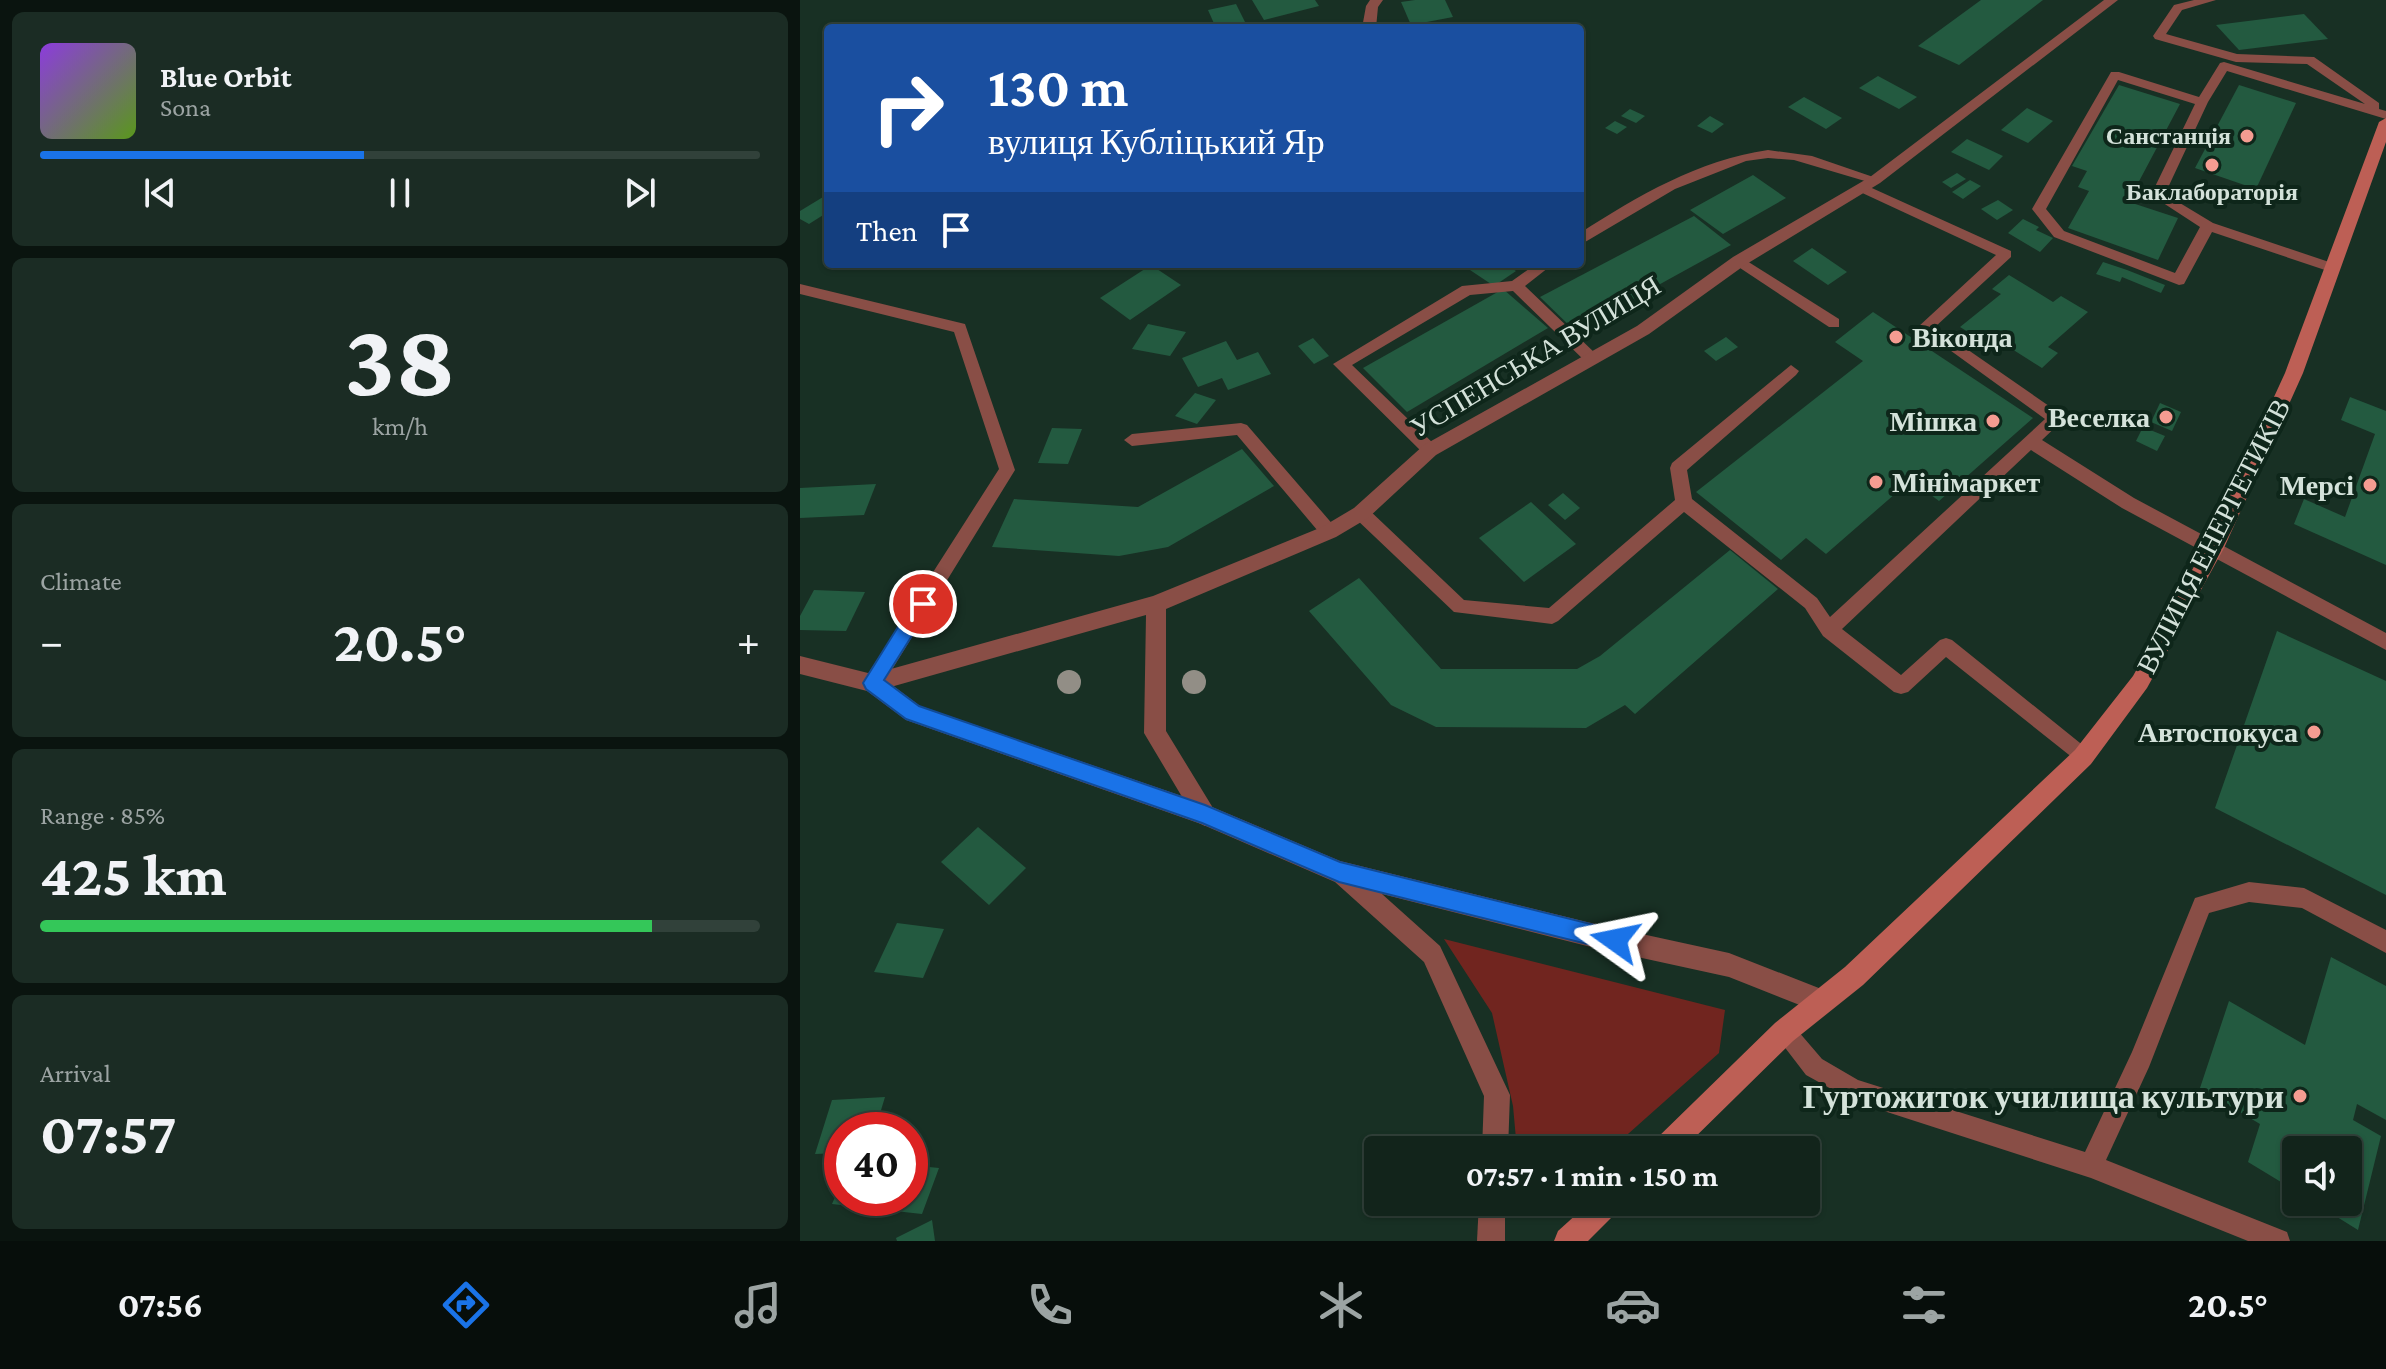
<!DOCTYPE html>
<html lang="en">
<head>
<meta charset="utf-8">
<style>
	body { margin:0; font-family:"Crimson Pro",serif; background:#1b2c24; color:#f1f3f6; height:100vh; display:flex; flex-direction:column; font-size:30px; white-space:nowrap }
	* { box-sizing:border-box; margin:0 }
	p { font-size:26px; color:#9ca4a3 }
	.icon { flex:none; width:44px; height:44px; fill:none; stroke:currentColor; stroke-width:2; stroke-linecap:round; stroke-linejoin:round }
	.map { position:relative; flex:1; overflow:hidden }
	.details { display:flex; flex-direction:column; gap:12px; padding:12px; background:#0a140f; width:800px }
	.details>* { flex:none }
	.top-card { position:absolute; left:24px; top:24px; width:760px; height:244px; border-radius:8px; box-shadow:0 2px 6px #0004,0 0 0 2px #31413a; background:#1a4fa0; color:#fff; overflow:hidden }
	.buttons { position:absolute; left:1482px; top:1136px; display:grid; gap:16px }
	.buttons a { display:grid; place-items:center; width:80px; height:80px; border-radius:8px; background:#12241b; box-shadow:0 2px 6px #0004,0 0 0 2px #31413a; font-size:40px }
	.speed { position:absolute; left:24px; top:1112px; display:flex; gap:16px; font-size:40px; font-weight:700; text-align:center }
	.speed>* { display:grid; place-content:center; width:104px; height:104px; border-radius:50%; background:#12241b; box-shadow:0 2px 6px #0004,0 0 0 2px #31413a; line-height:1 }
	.speed .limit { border:12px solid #d22; background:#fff; color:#111 }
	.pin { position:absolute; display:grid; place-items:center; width:68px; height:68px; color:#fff; margin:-34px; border:4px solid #fff; border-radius:50%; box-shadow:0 2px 8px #0007 }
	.me { position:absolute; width:88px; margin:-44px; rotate:282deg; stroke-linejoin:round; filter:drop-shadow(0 0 6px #0008) }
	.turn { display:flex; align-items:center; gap:28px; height:168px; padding:0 32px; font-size:36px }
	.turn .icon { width:104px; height:104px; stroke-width:2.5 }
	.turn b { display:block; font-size:56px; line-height:68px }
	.then { display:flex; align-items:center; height:76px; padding:0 32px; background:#0003; gap:16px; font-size:30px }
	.big { font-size:60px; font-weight:700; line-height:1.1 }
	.details .tile { flex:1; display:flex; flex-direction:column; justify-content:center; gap:12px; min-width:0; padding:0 28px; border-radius:12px; background:#1b2c24 }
	.details .dial { align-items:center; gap:0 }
	.dial b { font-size:104px; line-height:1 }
	.song { display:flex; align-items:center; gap:24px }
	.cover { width:96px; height:96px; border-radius:12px; background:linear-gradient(135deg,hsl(270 70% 55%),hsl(90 70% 35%)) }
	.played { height:8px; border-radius:4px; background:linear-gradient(90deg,#1a73e8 45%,#31413a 45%) }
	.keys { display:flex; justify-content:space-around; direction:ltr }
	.heat { display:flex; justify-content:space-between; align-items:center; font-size:44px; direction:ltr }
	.charge { height:12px; border-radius:6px; background:linear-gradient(90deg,#34c759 85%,#31413a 0) }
	.trip { position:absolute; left:564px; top:1136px; width:456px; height:80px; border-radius:8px; background:#12241b; box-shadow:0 2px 6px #0004,0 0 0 2px #31413a; font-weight:700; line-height:80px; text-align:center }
	.dock { display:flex; height:128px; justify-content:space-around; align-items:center; background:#070e0b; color:#9ca4a3 }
	.dock .icon { width:56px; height:56px }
	.dock .active { color:#1a73e8 }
	.dock b { font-size:36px; color:#f1f3f6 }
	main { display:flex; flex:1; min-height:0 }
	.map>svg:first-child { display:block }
</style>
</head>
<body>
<main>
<section class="details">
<div class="tile">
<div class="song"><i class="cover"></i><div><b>Blue Orbit</b><p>Sona</p></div></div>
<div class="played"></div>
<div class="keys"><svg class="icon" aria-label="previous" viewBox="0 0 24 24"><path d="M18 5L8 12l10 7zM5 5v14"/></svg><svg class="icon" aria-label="pause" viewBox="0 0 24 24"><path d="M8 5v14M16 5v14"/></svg><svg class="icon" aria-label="next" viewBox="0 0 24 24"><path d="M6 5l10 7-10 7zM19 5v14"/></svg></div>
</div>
<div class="tile dial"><b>38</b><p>km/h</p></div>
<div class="tile"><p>Climate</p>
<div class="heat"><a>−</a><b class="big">20.5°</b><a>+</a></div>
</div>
<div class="tile"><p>Range · 85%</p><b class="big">425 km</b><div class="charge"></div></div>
<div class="tile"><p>Arrival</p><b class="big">07:57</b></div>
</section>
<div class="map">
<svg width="1586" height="1241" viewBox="0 0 1586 1241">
	<rect width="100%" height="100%" fill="#183024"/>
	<path fill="#71251f" d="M 644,939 L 925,1010 L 919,1053 L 810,1150 L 717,1150 L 713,1106 L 692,1013 Z"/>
	<g fill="#235a40">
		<path d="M 452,0 L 515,0 L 519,6 L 464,20 Z"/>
		<path d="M 615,0 L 645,0 L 653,17 L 611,25 L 601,2 Z"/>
		<path d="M 1181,0 L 1243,0 L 1159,65 L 1118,46 Z"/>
		<path d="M 436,4 L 445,22 L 416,28 L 408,10 Z"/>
		<path d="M 1504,14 L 1528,39 L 1439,50 L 1416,25 Z"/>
		<path d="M 1078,76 L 1117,97 L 1099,109 L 1059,88 Z"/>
		<path d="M 1319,85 L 1380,104 L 1336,187 L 1331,185 L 1323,200 L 1378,218 L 1358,260 L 1268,228 L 1289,191 L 1278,187 L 1287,171 L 1272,166 Z"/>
		<path d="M 1439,85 L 1496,103 L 1456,189 L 1395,168 Z"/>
		<path d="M 1004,97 L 1042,118 L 1026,129 L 988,107 Z"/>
		<path d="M 1227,108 L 1253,121 L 1228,143 L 1201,130 Z"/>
		<path d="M 830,109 L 845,116 L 836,123 L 821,116 Z"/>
		<path d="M 910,116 L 924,124 L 912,133 L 897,126 Z"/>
		<path d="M 815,121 L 827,127 L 817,134 L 805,128 Z"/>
		<path d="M 1167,139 L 1203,156 L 1189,170 L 1151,152 Z"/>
		<path d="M 1157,173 L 1166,179 L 1151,188 L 1142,182 Z"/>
		<path d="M 953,175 L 986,198 L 923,234 L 890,210 Z"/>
		<path d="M 1170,180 L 1181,186 L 1163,199 L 1152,192 Z"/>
		<path d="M 28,194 L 28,212 L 9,224 L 0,219 L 0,211 Z"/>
		<path d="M 1198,200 L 1213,210 L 1197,220 L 1181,209 Z"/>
		<path d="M 894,216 L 931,245 L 775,331 L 740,297 Z"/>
		<path d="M 1223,219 L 1239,227 L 1236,230 L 1253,238 L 1240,252 L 1208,233 Z"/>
		<path d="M 1012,248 L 1047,272 L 1028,285 L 993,261 Z"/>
		<path d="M 1303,262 L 1327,270 L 1365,285 L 1361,293 L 1322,277 L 1320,282 L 1296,274 Z"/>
		<path d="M 678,264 L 705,264 L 716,271 L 694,286 L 670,270 Z"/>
		<path d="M 351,265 L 381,285 L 330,320 L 300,298 Z"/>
		<path d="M 1209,275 L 1253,302 L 1261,296 L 1288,312 L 1248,347 L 1258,353 L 1242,368 L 1193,337 L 1186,343 L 1160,327 L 1201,294 L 1192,289 Z"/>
		<path d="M 703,289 L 748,328 L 607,412 L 563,368 Z"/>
		<path d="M 1073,312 L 1233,418 L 1139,501 L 1111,480 L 1026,554 L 1006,538 L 981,560 L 896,492 L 1063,361 L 1035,342 Z"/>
		<path d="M 348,324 L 386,332 L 370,356 L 332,349 Z"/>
		<path d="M 926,337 L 938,347 L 916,361 L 904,351 Z"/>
		<path d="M 513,338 L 529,356 L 514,364 L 498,346 Z"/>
		<path d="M 426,341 L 437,360 L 458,352 L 471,374 L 428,390 L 422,378 L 398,387 L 382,358 Z"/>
		<path d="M 395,393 L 416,400 L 397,424 L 375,416 Z"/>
		<path d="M 1550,397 L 1586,411 L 1586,565 L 1494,524 L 1504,499 L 1545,517 L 1575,434 L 1541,420 Z"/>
		<path d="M 1360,403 L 1381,412 L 1372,431 L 1351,422 Z"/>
		<path d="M 1343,427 L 1365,436 L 1357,451 L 1336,441 Z"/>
		<path d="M 252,428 L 282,429 L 268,464 L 238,463 Z"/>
		<path d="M 442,449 L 474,486 L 368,547 L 319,556 L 192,547 L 214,499 L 338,507 Z"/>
		<path d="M 76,484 L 64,515 L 0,518 L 0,488 Z"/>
		<path d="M 763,493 L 780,508 L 765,520 L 748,505 Z"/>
		<path d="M 731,502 L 776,544 L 724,582 L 679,538 Z"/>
		<path d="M 930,550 L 978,589 L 835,714 L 825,705 L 786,728 L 636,727 L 591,705 L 509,611 L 559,578 L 641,669 L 777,669 L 800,656 Z"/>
		<path d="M 14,590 L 65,592 L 46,631 L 0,630 L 0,616 Z"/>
		<path d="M 1477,631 L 1586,681 L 1586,895 L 1415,808 Z"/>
		<path d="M 178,827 L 226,868 L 189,905 L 141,862 Z"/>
		<path d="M 97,923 L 144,929 L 123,978 L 74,972 Z"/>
		<path d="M 1531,957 L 1586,986 L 1586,1120 L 1557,1104 L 1553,1120 L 1581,1136 L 1558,1230 L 1513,1202 L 1548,1202 L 1548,1150 L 1496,1150 L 1496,1191 L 1448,1162 L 1460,1124 L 1400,1088 L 1429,1001 L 1505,1045 Z"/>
		<path d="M 85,1097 L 75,1130 L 42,1130 L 42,1153 L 15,1154 L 32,1100 Z"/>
		<path d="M 110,1165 L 139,1168 L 122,1214 L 32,1204 L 42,1181 L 42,1198 L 110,1198 Z"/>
		<path d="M 132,1220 L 135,1241 L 97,1241 L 96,1238 Z"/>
	</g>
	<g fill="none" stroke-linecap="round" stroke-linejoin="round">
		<g fill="#894e46" fill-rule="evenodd">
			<path d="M 1394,0 L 1416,0 L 1382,10 L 1366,34 L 1437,54 L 1514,57 L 1579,103 L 1579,109 L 1586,111 L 1586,119 L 1427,71 L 1408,102 L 1365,194 L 1413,223 L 1535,264 L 1535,270 L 1525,270 L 1412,232 L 1384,284 L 1379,285 L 1254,237 L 1232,209 L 1311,72 L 1319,72 L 1399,97 L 1420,63 L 1424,62 L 1565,104 L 1507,64 L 1436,62 L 1355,39 L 1353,36 L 1374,5 ZM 1318,80 L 1395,104 L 1351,195 L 1400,227 L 1375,273 L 1264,231 L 1246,209 Z"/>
			<path d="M 968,150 L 1012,156 L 1082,180 L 1075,184 L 994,160 L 968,158 L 946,161 L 875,189 L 780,245 L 780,233 C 838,196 898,160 968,150 Z"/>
			<path d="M 1063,184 L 1211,251 L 1211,257 L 1135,327 L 1262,415 L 1264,419 L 1242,440 L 1334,498 L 1586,633 L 1586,650 L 1322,508 L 1231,450 L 1042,629 L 1101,675 L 1140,640 L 1146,638 L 1152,640 L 1290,751 L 1293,757 L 1290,763 L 1283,766 L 1146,657 L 1108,692 L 1101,694 L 1094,692 L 1023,636 L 1005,608 L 884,512 L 758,621 L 752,624 L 654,612 L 555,518 L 553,513 L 555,508 L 567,508 L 664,600 L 749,608 L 875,500 L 870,468 L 872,463 L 991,365 L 999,371 L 996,375 L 887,470 L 892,499 L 1017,598 L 1030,617 L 1245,419 L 1118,327 L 1196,255 L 1058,191 L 1056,188 Z"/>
			<path d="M 939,256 L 1039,319 L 1039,327 L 1029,327 L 934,264 L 934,258 Z"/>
			<path d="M 736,264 L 753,264 L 725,286 L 797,355 L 797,363 L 787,363 L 713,291 L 670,295 L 552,365 L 636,446 L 638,450 L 636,454 L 624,454 L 533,364 L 662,286 L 712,281 Z"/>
			<path d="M 0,284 L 165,324 L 215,470 L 80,689 L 73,691 L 66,689 L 64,683 L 66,677 L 199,469 L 154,332 L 0,294 Z"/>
			<path d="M 441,423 L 447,425 L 535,527 L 538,532 L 535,537 L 523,537 L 437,435 L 332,446 L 324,440 L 332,434 Z"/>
			<path d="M 1449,882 L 1504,888 L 1586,930 L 1586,953 L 1502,908 L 1449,902 L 1409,913 L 1349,1067 L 1306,1160 L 1487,1232 L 1490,1241 L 1448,1241 L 1291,1178 L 1053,1101 L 1006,1075 L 973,1032 L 976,1024 L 984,1021 L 992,1024 L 1022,1059 L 1058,1080 L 1285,1152 L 1332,1052 L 1395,898 Z"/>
		</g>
		<g fill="#894e46" fill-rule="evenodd">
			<path d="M 570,0 L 583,0 L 578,7 L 576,28 L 562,28 L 566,6 Z"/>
			<path d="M 1304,0 L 1318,0 L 1080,183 L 945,265 L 849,334 L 636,455 L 568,518 L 536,537 L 366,609 L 366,731 L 413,808 L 416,815 L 413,822 L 405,826 L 397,822 L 344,733 L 346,615 L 73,692 L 66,690 L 63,683 L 66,676 L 73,674 L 353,596 L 522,527 L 554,508 L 624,445 L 837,326 L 933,257 L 1070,177 Z"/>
		</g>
		<g fill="#894e46" fill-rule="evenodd">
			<path d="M 0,656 L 80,676 L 120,706 L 405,804 L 540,861 L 787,922 L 929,953 L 1029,992 L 1032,1001 L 1029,1010 L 1020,1013 L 929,977 L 787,946 L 582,894 L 640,946 L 710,1095 L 708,1150 L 682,1150 L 684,1096 L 624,962 L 535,882 L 401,824 L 106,720 L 67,691 L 0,674 Z"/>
			<path d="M 679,1202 L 705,1202 L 705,1241 L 677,1241 Z"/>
		</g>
		<g fill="#bd5f55" fill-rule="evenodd">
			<path d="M 1586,118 L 1586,142 L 1503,373 L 1424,548 L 1347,688 L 1291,764 L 1063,985 L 993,1041 L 882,1150 L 850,1150 L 854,1141 L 975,1023 L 1045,967 L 1275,750 L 1333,676 L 1406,545 L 1485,373 L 1579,122 Z"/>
			<path d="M 790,1202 L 822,1202 L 818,1211 L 788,1241 L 754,1241 L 758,1231 Z"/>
		</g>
	</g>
	<g fill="#928e86">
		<circle cx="269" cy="682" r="12"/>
		<circle cx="394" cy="682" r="12"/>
	</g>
	<path fill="#1a73e8" stroke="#114b97" stroke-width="2" d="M 123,596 L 129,598 L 132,604 L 84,680 L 119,706 L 405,805 L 540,862 L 815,930 L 823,933 L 826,940 L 823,948 L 815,951 L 539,882 L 402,823 L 106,719 L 66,689 L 63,683 L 116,598 Z"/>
	<g fill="#f59c91" stroke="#0e261a" stroke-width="3">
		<circle cx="1447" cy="136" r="8"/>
		<circle cx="1412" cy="165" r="8"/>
		<circle cx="1096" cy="337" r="8"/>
		<circle cx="1366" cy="417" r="8"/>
		<circle cx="1193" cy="421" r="8"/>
		<circle cx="1076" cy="482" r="8"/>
		<circle cx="1570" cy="485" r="8"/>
		<circle cx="1514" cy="732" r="8"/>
		<circle cx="1500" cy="1096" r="8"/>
	</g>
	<g text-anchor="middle" stroke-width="8" stroke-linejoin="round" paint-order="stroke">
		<g font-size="24" font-weight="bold" fill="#d4e2da" stroke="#0e261a" text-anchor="end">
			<text x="1431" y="144">Санстанція</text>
			<text x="1412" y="200" text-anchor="middle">Баклабораторія</text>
		</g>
		<g font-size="28" font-weight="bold" fill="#d4e2da" stroke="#0e261a" text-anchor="end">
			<text x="1112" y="347" text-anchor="start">Віконда</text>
			<text x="1350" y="427">Веселка</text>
			<text x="1177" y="431">Мішка</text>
			<text x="1092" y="492" text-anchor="start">Мінімаркет</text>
			<text x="1554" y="495">Мерсі</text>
			<text x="1498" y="742">Автоспокуса</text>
		</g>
		<g font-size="28" fill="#d4e2da" stroke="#0e261a">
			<text transform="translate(735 356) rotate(-31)" y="10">УСПЕНСЬКА ВУЛИЦЯ</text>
			<text transform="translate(1413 536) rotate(-63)" y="10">ВУЛИЦЯ ЕНЕРГЕТИКІВ</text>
		</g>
		<g font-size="34" font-weight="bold" fill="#d4e2da" stroke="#0e261a" text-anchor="end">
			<text x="1484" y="1108">Гуртожиток училища культури</text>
		</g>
	</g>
</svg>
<div class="buttons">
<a><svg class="icon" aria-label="sound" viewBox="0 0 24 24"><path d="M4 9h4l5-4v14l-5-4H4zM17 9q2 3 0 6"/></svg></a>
</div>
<div class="speed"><div class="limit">40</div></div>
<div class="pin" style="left:123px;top:604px;background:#d93025"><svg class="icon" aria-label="arrive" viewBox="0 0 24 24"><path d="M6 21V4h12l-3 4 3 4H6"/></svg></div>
<svg class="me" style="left:815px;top:940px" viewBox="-20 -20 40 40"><path d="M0-17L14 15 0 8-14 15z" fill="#1a73e8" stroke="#fff" stroke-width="4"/></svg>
<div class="trip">07:57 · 1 min · 150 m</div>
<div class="top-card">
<div class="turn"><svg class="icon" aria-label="right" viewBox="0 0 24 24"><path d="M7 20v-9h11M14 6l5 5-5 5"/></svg><div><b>130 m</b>вулиця Кубліцький Яр</div></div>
<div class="then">Then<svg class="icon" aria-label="arrive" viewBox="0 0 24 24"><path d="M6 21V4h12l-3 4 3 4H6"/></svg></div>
</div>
</div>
</main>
<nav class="dock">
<b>07:56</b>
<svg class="icon active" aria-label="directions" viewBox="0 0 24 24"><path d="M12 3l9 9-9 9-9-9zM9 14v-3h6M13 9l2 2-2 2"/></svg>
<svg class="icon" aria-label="music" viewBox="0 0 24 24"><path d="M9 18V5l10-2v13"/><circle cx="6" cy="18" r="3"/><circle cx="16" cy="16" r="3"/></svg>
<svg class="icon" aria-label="phone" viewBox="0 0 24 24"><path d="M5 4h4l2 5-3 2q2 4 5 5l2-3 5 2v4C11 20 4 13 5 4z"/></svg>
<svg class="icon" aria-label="climate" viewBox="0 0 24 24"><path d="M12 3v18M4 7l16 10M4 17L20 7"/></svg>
<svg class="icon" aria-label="car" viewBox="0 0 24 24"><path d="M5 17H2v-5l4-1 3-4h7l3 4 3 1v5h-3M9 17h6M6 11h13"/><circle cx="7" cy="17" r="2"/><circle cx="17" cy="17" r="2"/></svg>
<svg class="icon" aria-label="filters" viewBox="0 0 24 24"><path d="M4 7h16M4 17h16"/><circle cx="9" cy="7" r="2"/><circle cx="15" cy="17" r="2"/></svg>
<b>20.5°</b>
</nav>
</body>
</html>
